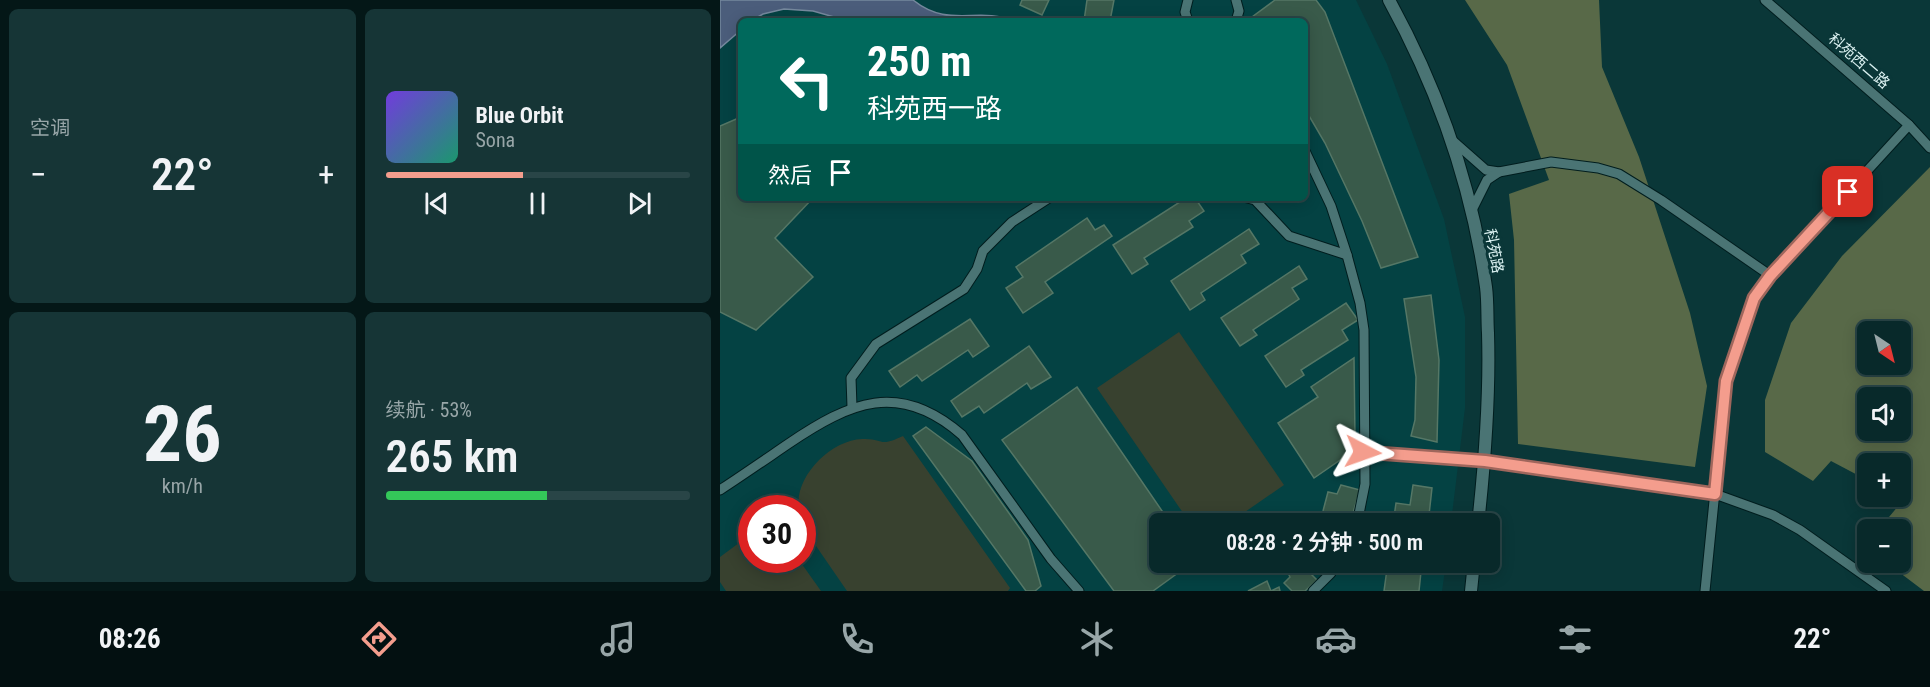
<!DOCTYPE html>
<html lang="zh">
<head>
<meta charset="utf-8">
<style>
	body { margin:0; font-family:"Roboto Condensed","Noto Sans SC",sans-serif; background:#163536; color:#f1f3f6; height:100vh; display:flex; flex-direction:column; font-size:22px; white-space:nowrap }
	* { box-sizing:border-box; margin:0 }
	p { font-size:20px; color:#98a6a8 }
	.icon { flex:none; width:33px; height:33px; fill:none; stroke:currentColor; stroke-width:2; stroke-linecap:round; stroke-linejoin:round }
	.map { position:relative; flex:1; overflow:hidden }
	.panel { display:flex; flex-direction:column; gap:9px; padding:9px; background:#041717; width:720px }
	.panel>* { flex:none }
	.hud { position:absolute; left:18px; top:18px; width:570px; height:183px; border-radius:9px; box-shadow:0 3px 15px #0003,0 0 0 2px #294547; background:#00695c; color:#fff; overflow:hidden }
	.needle { width:39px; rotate:145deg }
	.fabs { position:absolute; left:1137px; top:321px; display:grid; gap:12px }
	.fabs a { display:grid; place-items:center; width:54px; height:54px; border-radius:9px; background:#08292a; box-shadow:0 3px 15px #0003,0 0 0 2px #294547; font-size:30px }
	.speed { position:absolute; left:18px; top:495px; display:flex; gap:12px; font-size:30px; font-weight:700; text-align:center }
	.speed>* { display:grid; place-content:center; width:78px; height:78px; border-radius:50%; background:#08292a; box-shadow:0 3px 15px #0003,0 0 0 2px #294547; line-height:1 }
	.speed .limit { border:9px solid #d22; background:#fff; color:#111 }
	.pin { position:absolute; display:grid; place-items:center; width:51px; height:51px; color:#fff; margin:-26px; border-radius:12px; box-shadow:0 3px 9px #0006 }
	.me { position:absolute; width:66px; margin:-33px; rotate:94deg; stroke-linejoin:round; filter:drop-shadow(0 0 4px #0008) }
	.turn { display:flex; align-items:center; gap:21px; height:126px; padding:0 30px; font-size:27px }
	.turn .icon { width:78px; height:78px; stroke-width:2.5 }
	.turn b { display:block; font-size:42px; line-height:51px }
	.then { display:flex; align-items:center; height:57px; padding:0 30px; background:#0003; gap:12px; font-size:22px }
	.big { font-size:45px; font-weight:600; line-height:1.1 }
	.panel .widget { flex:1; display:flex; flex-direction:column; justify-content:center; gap:9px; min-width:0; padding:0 21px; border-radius:9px; background:#163536 }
	.panel .dial { align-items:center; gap:0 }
	.dial b { font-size:78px; line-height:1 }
	.song { display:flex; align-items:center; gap:18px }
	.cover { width:72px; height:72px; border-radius:9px; background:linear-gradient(135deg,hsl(260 70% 55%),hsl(160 70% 35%)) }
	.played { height:6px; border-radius:3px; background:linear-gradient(90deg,#f49d8d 45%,#294547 45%) }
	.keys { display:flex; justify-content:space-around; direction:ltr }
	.heat { display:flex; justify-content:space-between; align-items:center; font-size:33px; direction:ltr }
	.charge { height:9px; border-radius:4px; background:linear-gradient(90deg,#34c759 53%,#294547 0) }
	.panel .tiles { flex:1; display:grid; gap:9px; grid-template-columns:repeat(2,1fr) }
	.trip { position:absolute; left:429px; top:513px; width:351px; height:60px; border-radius:9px; background:#08292a; box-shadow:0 3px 15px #0003,0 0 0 2px #294547; font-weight:600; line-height:60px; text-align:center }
	.dock { display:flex; height:96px; justify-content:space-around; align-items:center; background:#031011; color:#98a6a8 }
	.dock .icon { width:42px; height:42px }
	.dock .current { color:#f49d8d }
	.dock b { font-size:27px; color:#f1f3f6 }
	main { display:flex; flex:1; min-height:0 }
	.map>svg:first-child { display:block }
</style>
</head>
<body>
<main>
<section class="panel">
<div class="tiles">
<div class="widget"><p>空调</p>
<div class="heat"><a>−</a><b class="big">22°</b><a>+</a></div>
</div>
<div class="widget">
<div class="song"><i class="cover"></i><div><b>Blue Orbit</b><p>Sona</p></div></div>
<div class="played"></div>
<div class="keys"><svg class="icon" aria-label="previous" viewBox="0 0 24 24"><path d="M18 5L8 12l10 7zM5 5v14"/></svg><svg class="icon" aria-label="pause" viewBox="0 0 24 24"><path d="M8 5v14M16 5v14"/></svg><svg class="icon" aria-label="next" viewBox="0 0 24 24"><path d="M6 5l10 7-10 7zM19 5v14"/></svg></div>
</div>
<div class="widget dial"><b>26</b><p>km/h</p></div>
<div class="widget"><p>续航 · 53%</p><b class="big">265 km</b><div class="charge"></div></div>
</div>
</section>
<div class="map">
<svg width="1210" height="591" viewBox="0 0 1210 591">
	<rect width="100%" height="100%" fill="#0a3738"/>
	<path fill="#044243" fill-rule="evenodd" d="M 0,0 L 636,0 L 667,64 L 724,219 L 745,317 L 745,408 L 731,523 L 440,524 L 440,562 L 726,563 L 722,591 L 0,591 ZM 21,21 L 585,21 L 585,198 L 21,198 ZM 32,508 L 82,508 L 82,560 L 32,560 Z"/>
	<g fill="#38412f">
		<path d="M 459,332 L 564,485 L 509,523 L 470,523 L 377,388 Z"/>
		<path d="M 183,436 L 290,588 L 288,591 L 127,591 L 83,527 L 82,508 L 79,508 C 74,477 111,440 142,439 C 164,438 158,448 183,436 Z"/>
		<path d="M 31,534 L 32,560 L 79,560 L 101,591 L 6,591 L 0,582 L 0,557 Z"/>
	</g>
	<g fill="#586948" fill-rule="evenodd">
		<path d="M 745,0 L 879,0 L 882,67 L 919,157 L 970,313 L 987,386 L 975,467 L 798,444 L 794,240 L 789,194 L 829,180 L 787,65 Z"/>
		<path d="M 1210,167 L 1210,591 L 1204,591 L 1167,563 L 1180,562 L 1180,530 L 1159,529 L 1184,499 L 1179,497 L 1180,464 L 1148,464 L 1147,480 L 1111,461 L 1093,481 L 1045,452 L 1045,400 L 1071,323 L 1122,256 ZM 1148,332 L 1180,332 L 1180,364 L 1148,364 ZM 1148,398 L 1180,398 L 1180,430 L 1148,430 Z"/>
	</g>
	<path fill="#4b5d7b" stroke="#76899e" stroke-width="1.5" d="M 0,0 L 193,0 C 229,29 257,6 294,21 L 128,21 L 93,11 L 64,9 L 43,14 L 31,21 L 21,21 L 21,30 L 0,48 Z"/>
	<g fill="#395a4a" stroke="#576" stroke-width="1.5">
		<path d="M 302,0 L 329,0 L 322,15 L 300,5 Z"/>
		<path d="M 367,0 L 394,0 L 390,21 L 364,21 Z"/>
		<path d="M 555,0 L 596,0 L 605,12 L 698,257 L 661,268 L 642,221 L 605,143 L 585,109 L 585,21 L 534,21 L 532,17 Z"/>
		<path d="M 21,117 L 21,198 L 93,198 L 55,238 L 93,277 L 36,330 L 0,312 L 0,126 Z"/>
		<path d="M 466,198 L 475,198 L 484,211 L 469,221 L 473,227 L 424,258 L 428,264 L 412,274 L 393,245 Z"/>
		<path d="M 367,218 L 375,230 L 384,225 L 392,236 L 325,282 L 333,293 L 303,313 L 286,288 L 303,277 L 296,267 Z"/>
		<path d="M 529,229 L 539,244 L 521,255 L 526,263 L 481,293 L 485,300 L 470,310 L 451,281 Z"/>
		<path d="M 579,266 L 587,279 L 572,288 L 579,299 L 533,330 L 537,335 L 520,346 L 501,318 Z"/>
		<path d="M 711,295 L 719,360 L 717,442 L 691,436 L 695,420 L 696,377 L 684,299 Z"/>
		<path d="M 626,303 L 638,320 L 622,330 L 628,340 L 581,370 L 584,375 L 566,387 L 545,356 Z"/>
		<path d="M 250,319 L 269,346 L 253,357 L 248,350 L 202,381 L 197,375 L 180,387 L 169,371 Z"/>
		<path d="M 309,346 L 331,377 L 311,389 L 307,383 L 264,413 L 259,406 L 242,417 L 231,401 Z"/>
		<path d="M 634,358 L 635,438 L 629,441 L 636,449 L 594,478 L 558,423 L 598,397 L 591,387 Z"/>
		<path d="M 357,387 L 451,524 L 440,524 L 440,562 L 473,562 L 433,591 L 394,591 L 282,440 Z"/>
		<path d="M 206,427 L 252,461 L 308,540 L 321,586 L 315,591 L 306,591 L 193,436 Z"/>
		<path d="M 621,485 L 640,490 L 632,516 L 624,515 L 622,520 L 628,524 L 596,524 L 603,511 L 608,492 L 617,494 Z"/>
		<path d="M 693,485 L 712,488 L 708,524 L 673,524 L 676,503 L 690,505 Z"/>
		<path d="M 570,562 L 611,562 L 605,572 L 595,566 L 589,572 L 597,580 L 585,591 L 572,591 L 564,583 L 570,577 L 565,567 Z"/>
		<path d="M 668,562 L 702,562 L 699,591 L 664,591 Z"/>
		<path d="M 547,581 L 551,591 L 559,587 L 560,591 L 528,591 Z"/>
	</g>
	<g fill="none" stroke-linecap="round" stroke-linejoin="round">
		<defs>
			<g id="minor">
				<path d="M 468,0 L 465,12 L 468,21"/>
				<path d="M 1045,0 L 1189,125 L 1210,148"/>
				<path d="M 516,21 L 519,11 L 516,0"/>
				<path d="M 732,140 L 766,170 L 779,172 L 831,162 L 878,168 L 899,174 L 941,200 L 1051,276"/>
				<path d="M 585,151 L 611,206 L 627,255 L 640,303 L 644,330 L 645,484 L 637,524"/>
				<path d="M 527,198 L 535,200 L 569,236 L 627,255"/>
				<path d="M 751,212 L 767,180 L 779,172"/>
				<path d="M 132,407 L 131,378 L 156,344 L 244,289 L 257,269 L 263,251 L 292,222 L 329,198"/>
				<path d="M 643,452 L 765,461 L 995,494 L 1053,515 L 1080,530 L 1166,591"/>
				<path d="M 0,490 C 23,475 46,459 68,444 C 130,402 179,380 242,435 L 331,559 L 359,591"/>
				<path d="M 593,591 L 611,573 L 616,562"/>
				<path d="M 985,591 L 1006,381 L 1034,299 L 1051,276 L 1189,125"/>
			</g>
			<g id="tertiary">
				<path d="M 669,0 C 718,89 752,187 766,287 C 768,302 767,318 768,333 C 770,397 765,460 758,524"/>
				<path d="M 751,591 L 754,562"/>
			</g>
		</defs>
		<use href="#minor" stroke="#001d1e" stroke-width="11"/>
		<use href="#tertiary" stroke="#001d1e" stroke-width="14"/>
		<use href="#minor" stroke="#4a7474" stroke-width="9"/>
		<use href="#tertiary" stroke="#4a7474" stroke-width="12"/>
	</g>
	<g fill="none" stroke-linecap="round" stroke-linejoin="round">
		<defs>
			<path id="route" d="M 643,452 L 765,461 L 995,494 L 1006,381 L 1034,298 L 1050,276 L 1128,192"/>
		</defs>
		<use href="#route" stroke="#9f665c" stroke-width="15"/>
		<use href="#route" stroke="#f49d8d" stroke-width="10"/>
	</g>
	<g text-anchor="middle" stroke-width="6" stroke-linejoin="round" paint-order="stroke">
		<g font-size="15" fill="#daf0f0" stroke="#0a3738">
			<text transform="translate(1139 61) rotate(41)" y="5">科苑西二路</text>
			<text transform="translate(774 251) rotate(79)" y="5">科苑路</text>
		</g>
	</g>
</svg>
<div class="fabs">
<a><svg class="needle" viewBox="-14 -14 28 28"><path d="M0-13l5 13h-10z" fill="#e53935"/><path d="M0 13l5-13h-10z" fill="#98a6a8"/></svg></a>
<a><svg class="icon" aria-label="sound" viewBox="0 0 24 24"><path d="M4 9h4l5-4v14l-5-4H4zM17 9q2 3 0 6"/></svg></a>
<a>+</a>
<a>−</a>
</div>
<div class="speed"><div class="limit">30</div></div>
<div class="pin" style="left:1128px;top:192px;background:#d93025"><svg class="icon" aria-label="arrive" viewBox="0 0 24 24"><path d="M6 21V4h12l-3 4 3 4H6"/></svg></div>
<svg class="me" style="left:643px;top:452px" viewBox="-20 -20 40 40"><path d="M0-17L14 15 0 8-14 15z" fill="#f49d8d" stroke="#fff" stroke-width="4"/></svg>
<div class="trip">08:28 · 2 分钟 · 500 m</div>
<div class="hud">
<div class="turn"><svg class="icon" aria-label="left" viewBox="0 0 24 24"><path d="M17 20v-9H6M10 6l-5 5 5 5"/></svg><div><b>250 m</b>科苑西一路</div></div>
<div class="then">然后<svg class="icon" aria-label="arrive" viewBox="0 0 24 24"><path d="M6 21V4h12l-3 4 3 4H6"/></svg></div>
</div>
</div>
</main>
<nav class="dock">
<b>08:26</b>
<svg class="icon current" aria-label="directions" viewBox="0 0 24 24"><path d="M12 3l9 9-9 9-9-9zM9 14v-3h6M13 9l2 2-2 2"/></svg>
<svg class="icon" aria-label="music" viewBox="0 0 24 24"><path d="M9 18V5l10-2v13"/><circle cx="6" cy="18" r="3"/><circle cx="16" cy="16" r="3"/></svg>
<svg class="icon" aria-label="phone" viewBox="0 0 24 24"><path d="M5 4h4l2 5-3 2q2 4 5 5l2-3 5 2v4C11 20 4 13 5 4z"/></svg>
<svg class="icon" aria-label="climate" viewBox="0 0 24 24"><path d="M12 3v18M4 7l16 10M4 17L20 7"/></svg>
<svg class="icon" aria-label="car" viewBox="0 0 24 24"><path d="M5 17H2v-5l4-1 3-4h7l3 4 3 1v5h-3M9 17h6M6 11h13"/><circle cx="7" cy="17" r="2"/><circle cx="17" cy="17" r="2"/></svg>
<svg class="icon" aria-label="filters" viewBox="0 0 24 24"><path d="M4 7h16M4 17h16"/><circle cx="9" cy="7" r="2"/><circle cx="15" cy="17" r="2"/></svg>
<b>22°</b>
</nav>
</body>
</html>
